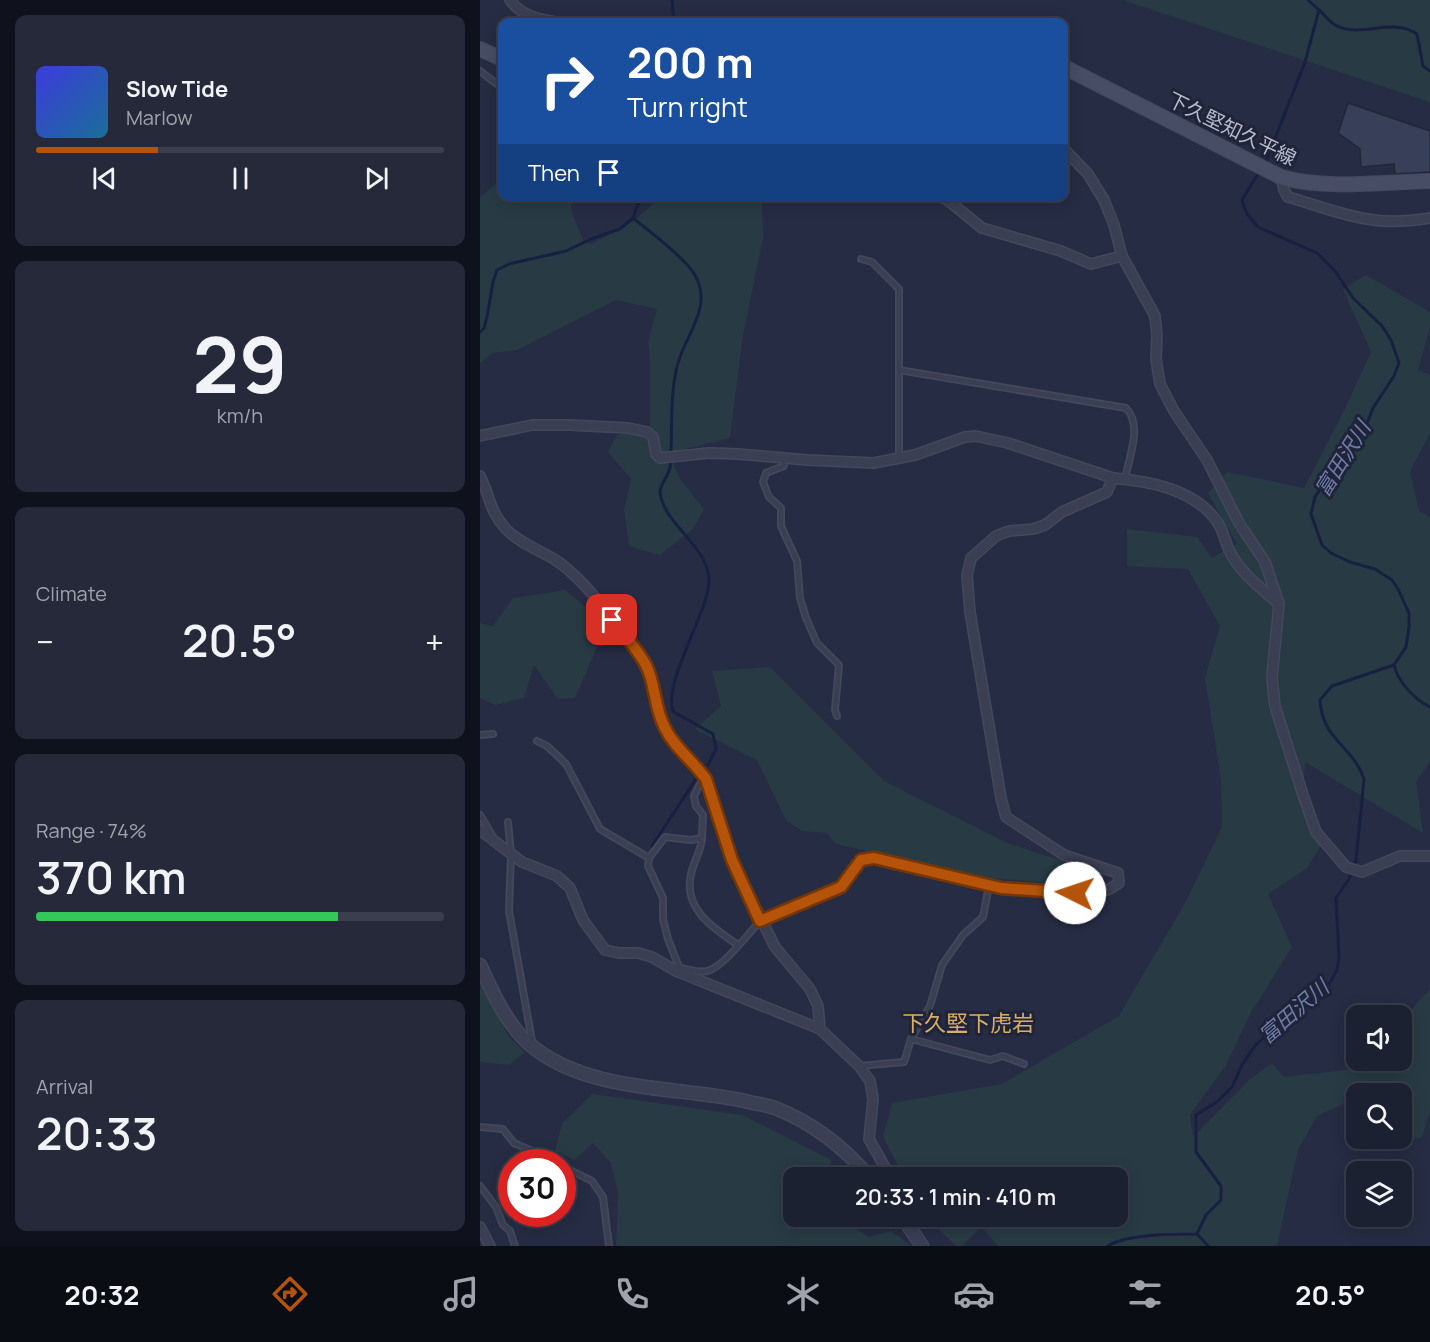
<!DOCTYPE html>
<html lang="en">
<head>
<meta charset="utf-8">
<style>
	body { margin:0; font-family:Manrope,"Noto Sans JP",sans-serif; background:#25293a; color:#f1f3f6; height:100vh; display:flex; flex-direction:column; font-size:22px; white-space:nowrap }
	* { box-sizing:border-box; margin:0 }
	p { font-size:20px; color:#a0a3ac }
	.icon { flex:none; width:33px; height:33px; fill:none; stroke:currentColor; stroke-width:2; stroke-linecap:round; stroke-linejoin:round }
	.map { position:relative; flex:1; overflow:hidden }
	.sheet { display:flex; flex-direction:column; gap:15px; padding:15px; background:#0f121c; width:480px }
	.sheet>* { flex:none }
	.banner { position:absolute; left:18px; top:18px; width:570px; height:183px; border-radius:12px; box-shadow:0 3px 15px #0003,0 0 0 2px #3a3e4d; background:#1a4fa0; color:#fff; overflow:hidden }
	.buttons { position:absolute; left:866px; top:1005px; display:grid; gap:12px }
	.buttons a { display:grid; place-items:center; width:66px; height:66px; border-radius:12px; background:#1c2132; box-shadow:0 3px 15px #0003,0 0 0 2px #3a3e4d; font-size:30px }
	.speed { position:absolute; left:18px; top:1149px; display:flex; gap:12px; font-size:30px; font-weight:700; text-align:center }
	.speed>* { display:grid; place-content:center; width:78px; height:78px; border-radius:50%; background:#1c2132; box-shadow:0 3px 15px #0003,0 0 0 2px #3a3e4d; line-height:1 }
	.speed .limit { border:9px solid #d22; background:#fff; color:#111 }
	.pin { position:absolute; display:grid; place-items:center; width:51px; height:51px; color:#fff; margin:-26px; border-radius:12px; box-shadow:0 3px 9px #0006 }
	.me { position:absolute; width:66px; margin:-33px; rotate:274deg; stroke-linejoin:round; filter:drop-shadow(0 0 4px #0008) }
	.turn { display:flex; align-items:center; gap:21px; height:126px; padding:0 30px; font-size:27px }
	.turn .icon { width:78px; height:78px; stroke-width:2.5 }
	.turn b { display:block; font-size:42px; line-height:51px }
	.then { display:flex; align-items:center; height:57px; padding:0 30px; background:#0003; gap:12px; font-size:22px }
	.big { font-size:45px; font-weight:600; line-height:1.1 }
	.sheet .card { flex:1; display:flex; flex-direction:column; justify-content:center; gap:9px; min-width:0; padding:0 21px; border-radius:12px; background:#25293a }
	.sheet .dial { align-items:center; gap:0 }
	.dial b { font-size:78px; line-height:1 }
	.song { display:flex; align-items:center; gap:18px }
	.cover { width:72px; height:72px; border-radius:9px; background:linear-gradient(135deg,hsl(240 70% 55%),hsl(200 70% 35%)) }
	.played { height:6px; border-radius:3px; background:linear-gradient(90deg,#b45309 30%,#3a3e4d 30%) }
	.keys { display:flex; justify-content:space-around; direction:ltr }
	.heat { display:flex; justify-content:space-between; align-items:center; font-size:33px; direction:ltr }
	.charge { height:9px; border-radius:4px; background:linear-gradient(90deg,#34c759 74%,#3a3e4d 0) }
	.trip { position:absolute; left:303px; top:1167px; width:345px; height:60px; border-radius:12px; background:#1c2132; box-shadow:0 3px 15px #0003,0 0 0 2px #3a3e4d; font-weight:600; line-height:60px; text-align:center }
	.menu { display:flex; height:96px; justify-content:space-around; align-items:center; background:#0b0d14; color:#a0a3ac }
	.menu .icon { width:42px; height:42px }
	.menu .selected { color:#b45309 }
	.menu b { font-size:27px; color:#f1f3f6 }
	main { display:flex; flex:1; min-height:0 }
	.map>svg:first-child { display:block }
</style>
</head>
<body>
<main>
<section class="sheet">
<div class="card">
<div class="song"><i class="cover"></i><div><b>Slow Tide</b><p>Marlow</p></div></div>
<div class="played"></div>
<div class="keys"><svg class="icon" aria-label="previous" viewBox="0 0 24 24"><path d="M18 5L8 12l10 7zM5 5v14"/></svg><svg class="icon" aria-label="pause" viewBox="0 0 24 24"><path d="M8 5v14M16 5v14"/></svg><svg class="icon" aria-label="next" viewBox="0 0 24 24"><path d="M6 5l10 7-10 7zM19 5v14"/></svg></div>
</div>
<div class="card dial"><b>29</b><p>km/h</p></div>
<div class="card"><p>Climate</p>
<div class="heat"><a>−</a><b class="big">20.5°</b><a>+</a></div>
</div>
<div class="card"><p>Range · 74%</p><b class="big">370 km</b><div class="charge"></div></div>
<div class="card"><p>Arrival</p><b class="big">20:33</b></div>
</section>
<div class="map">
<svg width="950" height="1246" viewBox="0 0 950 1246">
	<rect width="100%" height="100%" fill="#262c43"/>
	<g fill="#283b44">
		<path d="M 643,0 L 950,0 L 950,102 Z"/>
		<path d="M 22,179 L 22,196 L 92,197 L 91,210 L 104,242 L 112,244 L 154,221 L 181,197 L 277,197 L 282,202 L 283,238 L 263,335 L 250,438 L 188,453 L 200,479 L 224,509 L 213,529 L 180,555 L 149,546 L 144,510 L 151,479 L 128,452 L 137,435 L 170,428 L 170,358 L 168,342 L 177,309 L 136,300 L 37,350 L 12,353 L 0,363 L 0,197 Z"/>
		<path d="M 886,275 L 950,312 L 950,327 L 938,370 L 950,375 L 950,433 L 930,471 L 939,511 L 950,517 L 950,761 L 936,782 L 943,833 L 825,762 L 823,795 L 840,847 L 827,868 L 788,894 L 812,947 L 770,1014 L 746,1065 L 710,1115 L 713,1137 L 770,1079 L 792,1063 L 804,1077 L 909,1065 L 911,1061 L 921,1060 C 921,1025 925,1014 950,989 L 950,1111 L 942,1137 L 928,1141 L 921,1136 L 921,1094 L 876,1094 L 876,1107 L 867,1102 L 837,1116 L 818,1150 L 797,1246 L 518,1246 L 501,1227 L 482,1246 L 476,1246 L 445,1217 L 638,1216 L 638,1178 L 424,1177 L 403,1137 L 412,1103 L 522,1084 L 639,1016 L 705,903 L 742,827 L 741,780 L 725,678 L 740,626 L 708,569 L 647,566 L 647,529 L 717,537 L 732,558 L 757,544 L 728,493 L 747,472 L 824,488 L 864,411 L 891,352 L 863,289 Z"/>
		<path d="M 85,590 L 127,624 L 95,698 L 78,699 L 54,665 L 44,698 L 15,705 L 0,698 L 0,623 L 13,626 L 33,598 Z"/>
		<path d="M 290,667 L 404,781 L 527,843 L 627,876 L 597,885 L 510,878 L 356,844 L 347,833 L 322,831 L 306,820 L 277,760 L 215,729 L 241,706 L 232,671 Z"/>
		<path d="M 0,980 L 28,1036 L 45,1052 L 29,1065 L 0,1062 Z"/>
		<path d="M 112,1094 L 262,1115 L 351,1160 L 351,1177 L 314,1178 L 314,1216 L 358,1217 L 389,1237 L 411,1231 L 432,1246 L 136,1246 L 138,1193 L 131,1163 L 113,1143 L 94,1160 L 75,1151 L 82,1124 Z"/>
	</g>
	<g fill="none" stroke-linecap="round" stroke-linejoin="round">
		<g stroke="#182042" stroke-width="3">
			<path d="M 192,0 L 194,22"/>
			<path d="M 839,10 C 845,15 850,23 857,26 C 882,38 913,17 937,34 L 943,66 L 950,71"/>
			<path d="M 785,164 L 825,62 L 839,10 L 828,0"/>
			<path d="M 153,218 C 170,232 207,259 216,277 C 232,308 206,334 198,363 C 189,394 193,435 190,467 C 189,476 180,484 180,492 C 183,525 231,547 229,583 C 227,613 180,690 194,712 L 233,734 L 236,749 L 228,765"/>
			<path d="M 0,332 L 4,328 L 7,317 L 13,282 L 17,270 L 29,264 L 86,251 L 111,239 L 140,229 L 153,218 L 161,196"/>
			<path d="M 914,665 C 918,682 935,700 950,707"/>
			<path d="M 172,846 L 216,779"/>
			<path d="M 717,1234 L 728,1246"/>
			<path d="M 628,1246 C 646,1234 695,1234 717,1234 L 726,1215 L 741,1200 L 741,1186 L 716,1152 L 716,1115 L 738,1101 L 752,1087 L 762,1065 L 774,1047 L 794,1027 L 821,1009 L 848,986 L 857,970 L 859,957 L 856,898 L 869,879 L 876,860 L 884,779 C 873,746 842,740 840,700 L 852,686 L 914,665 L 926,647 L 929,627 L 929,613 L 918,589 L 912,580 L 895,569 L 870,562 L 851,553 L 842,545 L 831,514 L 835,497 L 841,488 L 883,435 L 893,408 L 914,376 L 919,363 L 911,340 L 902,326 L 873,298 L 855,271 L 837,253 L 778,227 L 767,214 L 762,200 L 779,172"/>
		</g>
	</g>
	<path fill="#383f59" stroke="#21263a" stroke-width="1.5" d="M 868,103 L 950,131 L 950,172 L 915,174 L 914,164 L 881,167 L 880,149 L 858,133 Z"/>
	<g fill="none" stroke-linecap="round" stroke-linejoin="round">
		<defs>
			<g id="service">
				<path d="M 0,71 L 22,88"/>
				<path d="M 381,259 L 392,262 L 419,289 L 419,458"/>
				<path d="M 419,370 L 646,408 C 663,425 649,457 645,479"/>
				<path d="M 304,458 L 304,466 L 286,473 L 283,482 L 289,497 L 301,508 L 301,526 L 317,561 L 320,598 L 326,618 L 337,643 L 359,665 L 355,710 L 357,716"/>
				<path d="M 0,735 L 13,734"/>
				<path d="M 57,741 L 67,746 L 86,764 L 120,829 L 169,858"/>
				<path d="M 0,815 L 12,835"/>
				<path d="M 28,822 L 31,854 L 29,911 L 52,1041"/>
				<path d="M 222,838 C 221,851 214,861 211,874 C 203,909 233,928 258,945"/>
				<path d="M 199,967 C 208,970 219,973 228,971 C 244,966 268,934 280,921"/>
				<path d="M 201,972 L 188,939 L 183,919 L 183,898 L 168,866 L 169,858 L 185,837 L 211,840 L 222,838 L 223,815 L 216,806 L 214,796 L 224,776"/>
				<path d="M 431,1039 L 450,1006 L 462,965 L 483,935 L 503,917 L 509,885"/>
				<path d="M 379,1066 L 424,1062 L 431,1039 L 510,1060 L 523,1056 L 544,1064"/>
				<path d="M 0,1127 L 23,1129 L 34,1143 L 76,1162"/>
				<path d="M 82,1166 L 112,1181 L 123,1197 L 129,1246"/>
				<path d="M 0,1186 L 16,1207 L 23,1225 L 30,1231 L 35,1246"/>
			</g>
			<g id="minor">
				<path d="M 30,0 C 41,16 59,19 76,22"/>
				<path d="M 584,149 L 608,174 L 624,200 L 634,225 L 642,256 L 675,316 L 677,336 L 676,359 L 680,384 L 694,411 L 727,460 L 759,523 L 785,562 L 799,604 L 792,677 L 795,706 L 823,795 L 836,832 L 866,867 L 882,872 L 920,856 L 950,856"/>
				<path d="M 801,177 L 804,190 L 808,197 C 836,205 866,217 894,220 C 913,223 931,221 950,218"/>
				<path d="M 453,196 L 465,198 L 502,228 L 581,251 L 611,264 L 642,256"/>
				<path d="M 0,436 L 52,425 L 89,425 L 148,428 L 167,432 L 173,437 L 176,454 L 180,458 L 229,453 L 258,454 L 327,460 L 394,463 L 435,455 L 485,437 L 496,436 L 528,443 L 633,478 C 669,481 713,489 736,520 C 744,530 745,544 751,554 C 762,574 782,589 799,604"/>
				<path d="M 0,476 C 10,495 9,511 26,529 C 40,544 63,551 80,563 C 105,582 125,609 144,634 C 156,651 167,667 173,686 C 177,701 178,716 185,730 C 196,748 214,762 226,779 L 252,860 L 295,947 L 330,989 L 338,1006 L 340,1029"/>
				<path d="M 0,830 L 42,862 L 77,876 L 90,888 L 103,920 L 125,950 L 139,953 L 158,953 L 172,957 L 196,971 L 340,1029 L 379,1066 L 390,1081 L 393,1099 L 389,1139 L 411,1178"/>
				<path d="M 280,921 L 361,887 L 381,860 L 394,858 L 521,888 L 595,893 L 628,890 L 639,883 L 638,873 L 584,855 L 526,817 L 521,798 L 490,612 L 487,576 L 491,558 L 516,536 L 529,531 L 553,529 L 565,525 L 582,512 L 627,492 L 633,478"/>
				<path d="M 0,1227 L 10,1246"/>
			</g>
			<g id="tertiary">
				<path d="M 0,965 C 11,989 23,1016 41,1036 C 96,1094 196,1085 269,1102 C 277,1104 287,1105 295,1108 C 333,1123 364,1147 390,1178"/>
				<path d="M 422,1216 L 442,1246"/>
			</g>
			<g id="secondary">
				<path d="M 0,49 L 22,59"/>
				<path d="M 584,67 L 801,177 C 845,190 904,182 950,181"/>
			</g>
		</defs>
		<use href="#service" stroke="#44485c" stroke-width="8"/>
		<use href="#minor" stroke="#44485c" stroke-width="12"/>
		<use href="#tertiary" stroke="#44485c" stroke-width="15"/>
		<use href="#secondary" stroke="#44485c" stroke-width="16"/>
		<use href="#service" stroke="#3a3f53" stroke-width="4.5"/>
		<use href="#minor" stroke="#3a3f53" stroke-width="9"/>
		<use href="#tertiary" stroke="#3a3f53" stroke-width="12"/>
		<use href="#secondary" stroke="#484d66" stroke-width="14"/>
	</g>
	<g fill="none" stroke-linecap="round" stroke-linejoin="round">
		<defs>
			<path id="route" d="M 132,620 C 144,634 157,649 166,665 C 176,685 174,708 185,728 C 194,747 213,761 226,779 L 252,860 L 280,921 L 361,887 L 381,860 L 394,858 L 521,888 L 595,893"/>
		</defs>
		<use href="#route" stroke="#753606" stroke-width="15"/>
		<use href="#route" stroke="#b45309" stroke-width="10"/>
	</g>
	<g text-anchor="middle" stroke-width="6" stroke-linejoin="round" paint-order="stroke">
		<g font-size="20" fill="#b7bbcc" stroke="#1f2438">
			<text transform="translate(752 129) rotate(26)" y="7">下久堅知久平線</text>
		</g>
		<g font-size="21" font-style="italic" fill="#707dac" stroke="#1f2438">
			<text transform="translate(863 459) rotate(-58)" y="7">富田沢川</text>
			<text transform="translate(814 1012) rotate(-41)" y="7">富田沢川</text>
		</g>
		<g font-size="22" fill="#daaf65" stroke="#1f2438">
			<text x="488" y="1031">下久堅下虎岩</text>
		</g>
	</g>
</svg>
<div class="buttons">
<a><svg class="icon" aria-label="sound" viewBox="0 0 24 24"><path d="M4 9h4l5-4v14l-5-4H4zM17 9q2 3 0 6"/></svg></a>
<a><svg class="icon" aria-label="search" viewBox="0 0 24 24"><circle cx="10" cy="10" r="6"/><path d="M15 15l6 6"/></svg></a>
<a><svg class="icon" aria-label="layers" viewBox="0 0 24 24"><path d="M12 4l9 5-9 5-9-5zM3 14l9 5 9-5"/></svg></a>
</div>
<div class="speed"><div class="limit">30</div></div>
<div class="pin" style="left:132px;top:620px;background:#d93025"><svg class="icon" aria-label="arrive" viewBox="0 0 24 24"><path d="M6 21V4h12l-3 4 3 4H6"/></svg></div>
<svg class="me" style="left:595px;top:893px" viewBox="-20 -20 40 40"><circle r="19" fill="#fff"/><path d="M0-13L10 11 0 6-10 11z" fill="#b45309"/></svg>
<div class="trip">20:33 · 1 min · 410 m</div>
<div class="banner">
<div class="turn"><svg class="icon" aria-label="right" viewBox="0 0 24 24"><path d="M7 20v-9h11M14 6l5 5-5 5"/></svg><div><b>200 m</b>Turn right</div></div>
<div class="then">Then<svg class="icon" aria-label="arrive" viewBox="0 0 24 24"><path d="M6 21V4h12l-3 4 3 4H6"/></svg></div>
</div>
</div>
</main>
<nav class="menu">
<b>20:32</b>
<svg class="icon selected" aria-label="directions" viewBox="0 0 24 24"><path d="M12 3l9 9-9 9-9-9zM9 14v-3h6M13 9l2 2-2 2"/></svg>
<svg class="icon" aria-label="music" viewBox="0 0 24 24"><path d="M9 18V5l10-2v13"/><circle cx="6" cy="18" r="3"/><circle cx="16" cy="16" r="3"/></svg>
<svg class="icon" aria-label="phone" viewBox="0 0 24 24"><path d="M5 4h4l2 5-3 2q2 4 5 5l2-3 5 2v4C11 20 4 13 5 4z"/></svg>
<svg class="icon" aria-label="climate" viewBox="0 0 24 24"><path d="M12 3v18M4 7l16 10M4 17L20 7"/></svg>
<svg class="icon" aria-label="car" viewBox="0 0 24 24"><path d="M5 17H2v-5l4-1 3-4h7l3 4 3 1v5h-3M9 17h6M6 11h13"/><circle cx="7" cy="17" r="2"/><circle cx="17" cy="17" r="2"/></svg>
<svg class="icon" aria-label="filters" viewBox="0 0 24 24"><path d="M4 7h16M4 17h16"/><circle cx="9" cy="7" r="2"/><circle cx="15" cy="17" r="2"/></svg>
<b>20.5°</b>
</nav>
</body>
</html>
